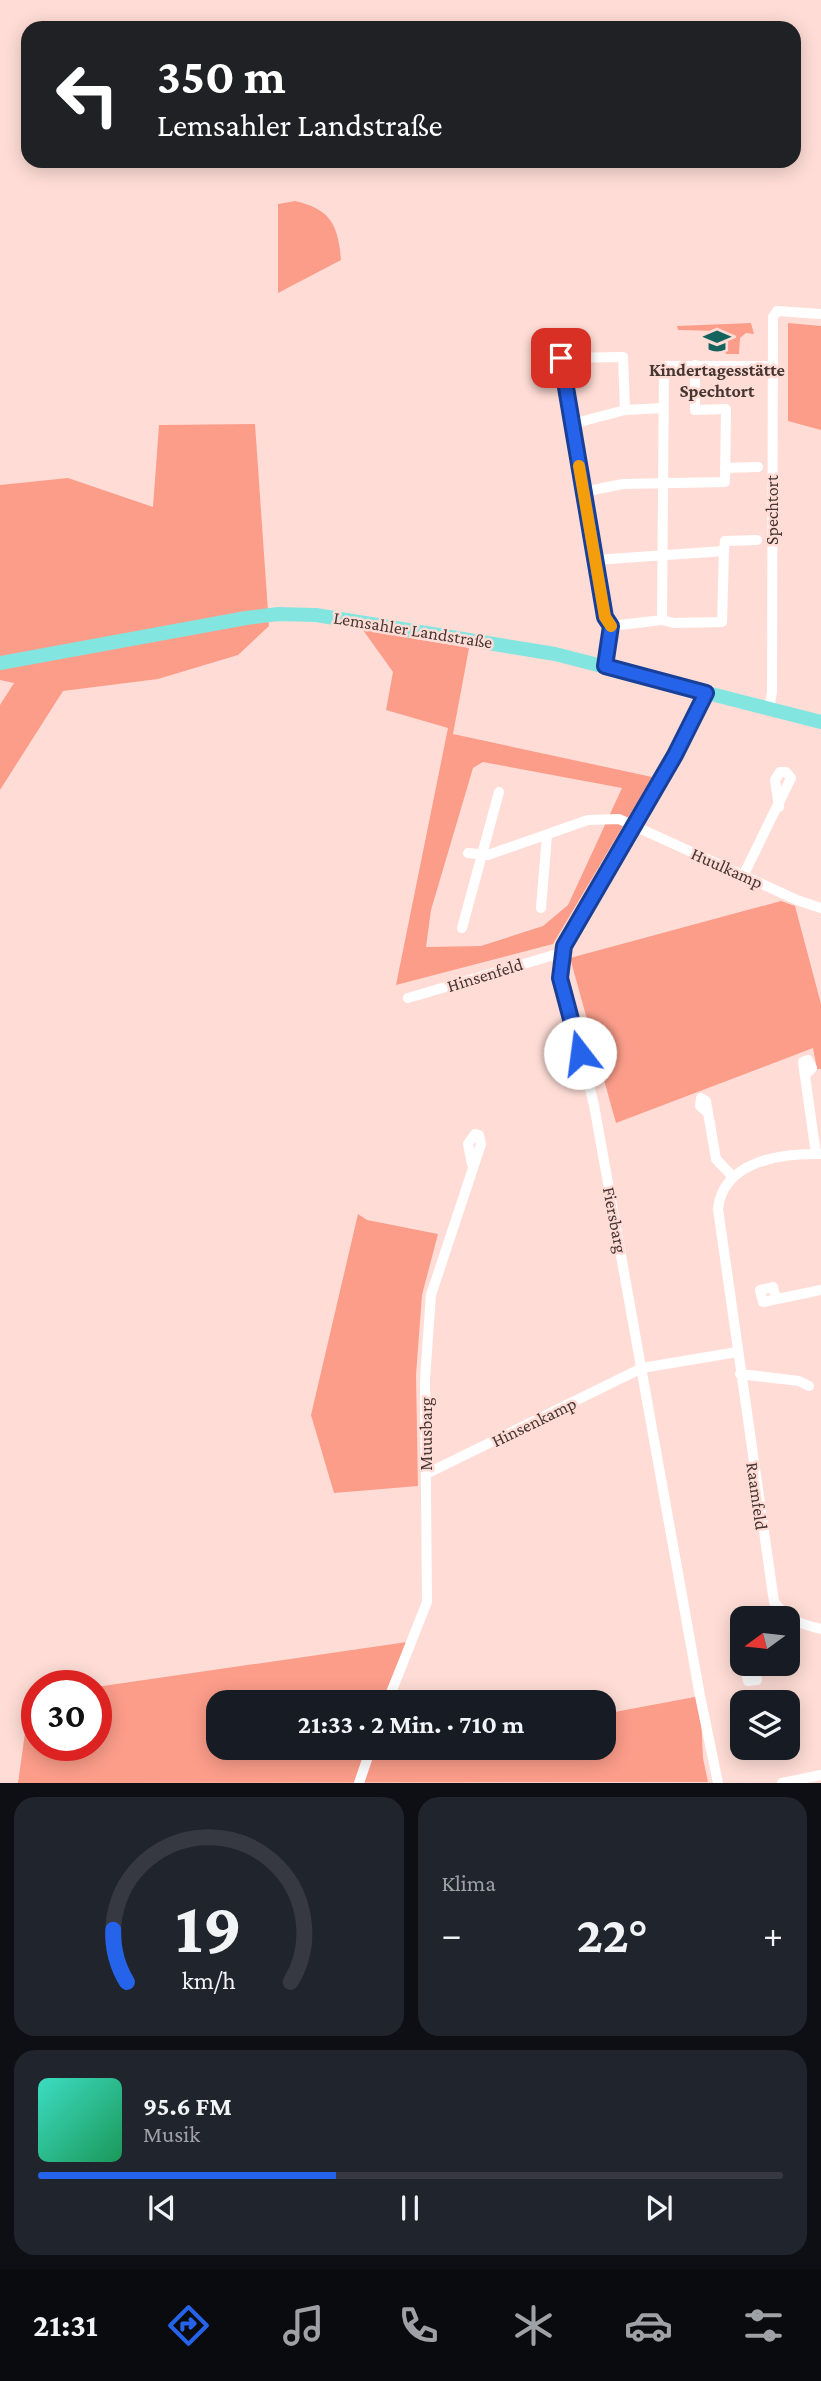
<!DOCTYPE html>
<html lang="de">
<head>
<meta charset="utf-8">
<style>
	body { margin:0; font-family:"Crimson Pro",serif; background:#20242c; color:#f1f3f6; height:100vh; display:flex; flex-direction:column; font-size:26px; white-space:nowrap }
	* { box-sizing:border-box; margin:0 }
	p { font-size:23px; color:#9ea1a6 }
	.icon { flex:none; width:38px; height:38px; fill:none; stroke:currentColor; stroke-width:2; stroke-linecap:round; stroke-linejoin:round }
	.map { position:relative; height:1783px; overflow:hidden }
	.panel { display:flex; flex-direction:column; gap:14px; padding:14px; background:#0d0f14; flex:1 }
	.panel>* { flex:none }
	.guide { position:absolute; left:21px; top:21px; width:780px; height:147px; border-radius:21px; box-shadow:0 4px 18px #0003; background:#202124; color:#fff; overflow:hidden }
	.needle { width:46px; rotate:255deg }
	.fabs { position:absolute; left:730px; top:1606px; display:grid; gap:14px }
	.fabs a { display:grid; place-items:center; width:70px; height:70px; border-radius:14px; background:#171b24; box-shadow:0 4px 18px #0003; font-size:35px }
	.speed { position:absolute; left:21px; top:1670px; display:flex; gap:14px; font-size:35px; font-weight:700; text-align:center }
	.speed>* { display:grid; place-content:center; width:91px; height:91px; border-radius:50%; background:#171b24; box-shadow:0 4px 18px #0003; line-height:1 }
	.speed .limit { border:10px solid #d22; background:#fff; color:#111 }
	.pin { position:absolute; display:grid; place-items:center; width:60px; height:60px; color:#fff; margin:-30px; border-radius:14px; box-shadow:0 4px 10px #0006 }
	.me { position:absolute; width:77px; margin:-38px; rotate:345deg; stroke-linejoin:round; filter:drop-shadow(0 0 5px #0008) }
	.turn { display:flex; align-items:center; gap:24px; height:147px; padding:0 21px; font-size:32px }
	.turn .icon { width:91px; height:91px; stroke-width:2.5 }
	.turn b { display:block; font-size:49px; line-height:60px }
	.big { font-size:52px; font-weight:700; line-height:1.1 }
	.panel .tile { flex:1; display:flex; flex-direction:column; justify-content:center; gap:10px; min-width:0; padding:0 24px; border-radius:21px; background:#20242c }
	.panel .dial { align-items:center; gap:0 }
	.dial svg { height:182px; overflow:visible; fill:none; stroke:#363941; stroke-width:7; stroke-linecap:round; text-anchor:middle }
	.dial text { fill:#f1f3f6; stroke:none }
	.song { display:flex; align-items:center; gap:21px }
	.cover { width:84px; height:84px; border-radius:10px; background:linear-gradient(135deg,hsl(170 70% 55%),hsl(150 70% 35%)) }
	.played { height:7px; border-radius:4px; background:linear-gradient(90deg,#2563eb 40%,#363941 40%) }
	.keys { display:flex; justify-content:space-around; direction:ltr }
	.heat { display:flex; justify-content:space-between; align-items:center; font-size:38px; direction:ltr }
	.panel .tiles { flex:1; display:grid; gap:14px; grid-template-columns:1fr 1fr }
	.tile:last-child { grid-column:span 2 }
	.trip { position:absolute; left:206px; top:1690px; width:410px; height:70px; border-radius:21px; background:#171b24; box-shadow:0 4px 18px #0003; font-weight:700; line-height:70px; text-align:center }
	.menu { display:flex; height:112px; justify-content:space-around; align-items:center; background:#090b0e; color:#9ea1a6 }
	.menu .icon { width:49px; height:49px }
	.menu .active { color:#2563eb }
	.menu b { font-size:32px; color:#f1f3f6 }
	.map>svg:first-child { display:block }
</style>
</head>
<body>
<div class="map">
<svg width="821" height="1783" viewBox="0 0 821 1783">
	<rect width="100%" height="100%" fill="#ffddd6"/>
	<g fill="#fc9d8a" fill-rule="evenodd">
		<path d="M 295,201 C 330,209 338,224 341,260 L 278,293 L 278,204 Z"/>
		<path d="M 751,323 L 754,334 L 746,333 L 740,338 L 739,354 L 726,354 L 719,331 L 678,330 L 677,326 Z"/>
		<path d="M 788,323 L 821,326 L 821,430 L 788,421 Z"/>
		<path d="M 255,424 L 269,626 L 238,655 L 158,679 L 63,691 L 0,790 L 0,705 L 14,683 L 0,680 L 0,485 L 68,478 L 153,507 L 159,425 Z"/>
		<path d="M 363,630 L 469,648 L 453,734 L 652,777 L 553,944 L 396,985 L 448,728 L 386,710 L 393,672 ZM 483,762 L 622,788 L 568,905 L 543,926 L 481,946 L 426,947 L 431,910 L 473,768 Z"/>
		<path d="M 781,901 L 795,906 L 821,1004 L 821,1069 L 817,1069 L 813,1048 L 616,1123 L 570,958 Z"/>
		<path d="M 358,1214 L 367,1220 L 438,1234 L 422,1295 L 416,1375 L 418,1486 L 334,1493 L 311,1415 Z"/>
		<path d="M 407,1642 L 381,1703 L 219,1703 L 219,1748 L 361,1748 L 360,1753 L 394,1748 L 604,1748 L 604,1714 L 700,1696 L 703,1758 L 708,1782 L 18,1783 L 30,1697 L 37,1696 L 37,1745 L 96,1745 L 96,1687 Z"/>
	</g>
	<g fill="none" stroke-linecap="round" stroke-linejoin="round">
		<g stroke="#fff" stroke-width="10">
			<path d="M 625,410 L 664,408"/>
			<path d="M 572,424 L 625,410 L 623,357 L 561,358 L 605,617 L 611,626"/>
			<path d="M 725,468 L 758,467"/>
			<path d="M 583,492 L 623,484 L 725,482 L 726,409 L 695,410 L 695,365"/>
			<path d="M 724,551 L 725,541 L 757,540"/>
			<path d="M 595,560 L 724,551 L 722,622 L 674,623 L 662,620"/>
			<path d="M 605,666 L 611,626 L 662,620 L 664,366 L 772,366"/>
			<path d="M 706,693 L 675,755 L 569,936 L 561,953 L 560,969 L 594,1105 L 700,1696 L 718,1783"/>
			<path d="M 769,710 L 772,692 L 773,317 L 777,311 L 821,314"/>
			<path d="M 468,853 L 488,855 L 588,820 L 619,819 L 797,900 L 821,908"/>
			<path d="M 743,876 L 791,778 L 786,772 L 780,772 L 775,780 L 779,807"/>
			<path d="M 541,908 L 547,835"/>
			<path d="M 462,928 L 499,792"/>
			<path d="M 408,998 L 561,953"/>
			<path d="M 805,1075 L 812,1068 L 808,1060 L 803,1062 L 816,1154"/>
			<path d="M 708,1113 L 700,1106 L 701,1098 L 706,1101 L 716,1159 L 732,1176"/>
			<path d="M 821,1154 C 781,1153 723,1161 718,1209 L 774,1602 C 788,1620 800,1624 821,1629"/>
			<path d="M 776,1299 L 773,1287 L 760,1290 L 763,1302 L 821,1290"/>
			<path d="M 740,1374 L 799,1381 L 809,1386"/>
			<path d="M 426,1474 L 642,1368 L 737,1352"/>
			<path d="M 754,1666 L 757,1680 L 748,1681 L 745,1668 L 754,1664"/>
			<path d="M 387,1703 L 427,1602 L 425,1379 L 431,1295 L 481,1144 L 479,1135 L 475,1134 L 468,1144 L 472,1164"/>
			<path d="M 359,1783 L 371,1748"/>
			<path d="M 782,1783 L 821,1775"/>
		</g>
		<path stroke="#83e5e0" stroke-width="14" d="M 0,663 L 246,618 L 278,614 L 316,615 L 555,654 L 821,722"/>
	</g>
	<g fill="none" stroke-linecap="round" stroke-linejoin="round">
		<defs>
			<path id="route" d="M 561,358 L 605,617 L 611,626 L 605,666 L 706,693 L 675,755 L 564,946 L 560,978 L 580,1053"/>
		</defs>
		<use href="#route" stroke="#184099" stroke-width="18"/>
		<use href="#route" stroke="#2563eb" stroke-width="12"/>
		<path stroke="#f59e0b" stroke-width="12" d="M 579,466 L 605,617 L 611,626"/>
	</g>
	<defs>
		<symbol id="school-bare" viewBox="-9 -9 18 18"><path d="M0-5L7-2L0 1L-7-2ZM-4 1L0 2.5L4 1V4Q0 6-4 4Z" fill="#14635f" stroke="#ffddd6" stroke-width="2.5" paint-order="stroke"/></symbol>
	</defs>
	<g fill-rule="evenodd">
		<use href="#school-bare" x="698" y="322" width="38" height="38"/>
	</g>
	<g text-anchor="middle" stroke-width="5" stroke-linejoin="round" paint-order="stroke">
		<g font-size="18" font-weight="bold" fill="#463632" stroke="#ffddd6">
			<text x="717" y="376">Kindertagesstätte<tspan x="717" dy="21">Spechtort</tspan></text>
		</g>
		<g font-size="18" fill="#463632" stroke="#ffddd6">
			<text transform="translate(772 510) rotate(-90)" y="6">Spechtort</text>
			<text transform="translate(413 630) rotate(9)" y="6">Lemsahler Landstraße</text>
			<text transform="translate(727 868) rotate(24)" y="6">Huulkamp</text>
			<text transform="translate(485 975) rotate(-17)" y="6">Hinsenfeld</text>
			<text transform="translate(615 1220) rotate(79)" y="6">Fiersbarg</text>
			<text transform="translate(534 1422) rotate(-26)" y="6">Hinsenkamp</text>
			<text transform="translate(426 1434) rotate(-90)" y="6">Muusbarg</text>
			<text transform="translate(757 1496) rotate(82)" y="6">Raamfeld</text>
		</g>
	</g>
</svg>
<div class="fabs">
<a><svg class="needle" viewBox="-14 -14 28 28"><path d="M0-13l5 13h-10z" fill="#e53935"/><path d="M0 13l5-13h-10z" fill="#9ea1a6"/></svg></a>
<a><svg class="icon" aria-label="layers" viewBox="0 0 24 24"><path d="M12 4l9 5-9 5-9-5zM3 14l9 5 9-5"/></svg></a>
</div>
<div class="speed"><div class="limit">30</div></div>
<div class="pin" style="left:561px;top:358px;background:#d93025"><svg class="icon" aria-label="arrive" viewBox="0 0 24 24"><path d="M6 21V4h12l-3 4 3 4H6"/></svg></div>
<svg class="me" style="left:580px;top:1053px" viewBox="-20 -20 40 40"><circle r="19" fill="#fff"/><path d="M0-13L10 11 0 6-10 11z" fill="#2563eb"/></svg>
<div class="trip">21:33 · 2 Min. · 710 m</div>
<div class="guide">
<div class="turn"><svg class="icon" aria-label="left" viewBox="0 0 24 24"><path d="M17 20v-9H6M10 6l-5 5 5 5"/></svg><div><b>350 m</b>Lemsahler Landstraße</div></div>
</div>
</div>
<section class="panel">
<div class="tiles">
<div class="tile dial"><svg viewBox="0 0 100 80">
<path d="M14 69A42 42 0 1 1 86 69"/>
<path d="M14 69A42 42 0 0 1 8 46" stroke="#2563eb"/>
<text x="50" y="56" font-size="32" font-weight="700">19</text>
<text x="50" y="72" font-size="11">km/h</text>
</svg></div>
<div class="tile"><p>Klima</p>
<div class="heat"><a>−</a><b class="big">22°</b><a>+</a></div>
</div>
<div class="tile">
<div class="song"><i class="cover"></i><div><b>95.6 FM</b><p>Musik</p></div></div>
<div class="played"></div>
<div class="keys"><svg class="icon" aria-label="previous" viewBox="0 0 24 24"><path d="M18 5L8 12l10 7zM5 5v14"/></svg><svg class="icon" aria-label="pause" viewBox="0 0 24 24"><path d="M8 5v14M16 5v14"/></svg><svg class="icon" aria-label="next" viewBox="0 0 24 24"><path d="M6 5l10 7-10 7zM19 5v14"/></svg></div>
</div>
</div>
</section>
<nav class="menu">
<b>21:31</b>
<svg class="icon active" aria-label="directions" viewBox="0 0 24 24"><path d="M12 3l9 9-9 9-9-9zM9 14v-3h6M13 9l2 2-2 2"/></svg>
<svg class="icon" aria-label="music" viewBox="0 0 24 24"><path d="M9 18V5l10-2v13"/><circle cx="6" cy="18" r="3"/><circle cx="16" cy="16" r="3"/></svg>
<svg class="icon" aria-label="phone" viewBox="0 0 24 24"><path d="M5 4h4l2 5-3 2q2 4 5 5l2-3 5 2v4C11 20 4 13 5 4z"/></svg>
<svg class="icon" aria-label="climate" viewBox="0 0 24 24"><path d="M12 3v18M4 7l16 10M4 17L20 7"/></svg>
<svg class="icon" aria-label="car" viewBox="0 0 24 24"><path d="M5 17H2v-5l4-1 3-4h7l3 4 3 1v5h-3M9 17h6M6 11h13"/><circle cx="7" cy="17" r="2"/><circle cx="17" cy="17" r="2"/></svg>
<svg class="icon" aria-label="filters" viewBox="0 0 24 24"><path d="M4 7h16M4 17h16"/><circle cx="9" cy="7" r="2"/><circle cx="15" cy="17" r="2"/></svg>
</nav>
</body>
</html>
